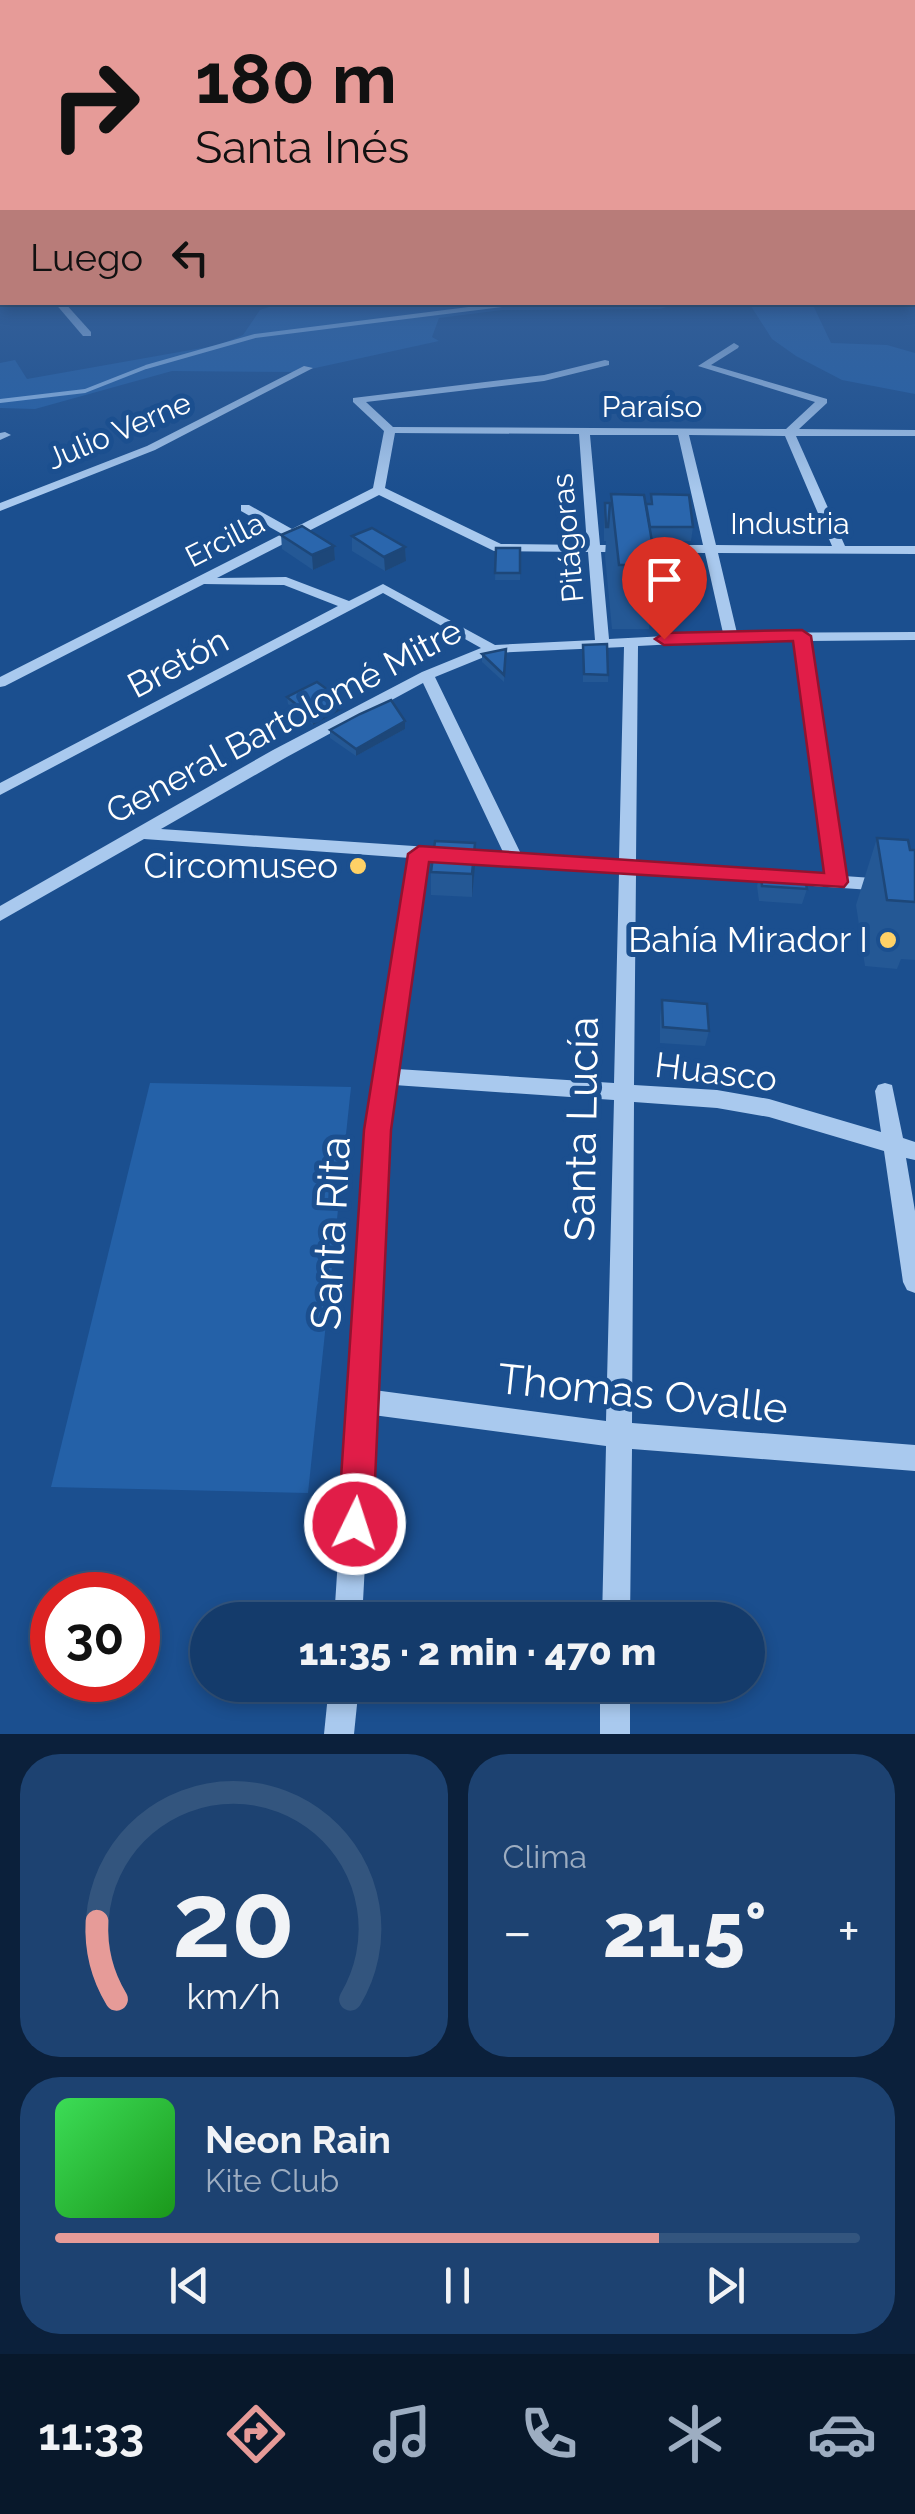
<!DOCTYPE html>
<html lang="es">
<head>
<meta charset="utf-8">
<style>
	body { margin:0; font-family:Raleway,sans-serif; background:#1d4271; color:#f1f3f6; height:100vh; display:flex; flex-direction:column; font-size:38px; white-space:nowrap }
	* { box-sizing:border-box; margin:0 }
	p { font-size:32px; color:#9dadc1 }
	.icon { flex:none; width:55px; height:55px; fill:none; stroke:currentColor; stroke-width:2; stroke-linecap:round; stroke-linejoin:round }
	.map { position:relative; height:1734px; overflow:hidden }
	.details { display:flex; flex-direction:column; gap:20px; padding:20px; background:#0b203b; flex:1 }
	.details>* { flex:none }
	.banner { position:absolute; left:0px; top:0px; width:915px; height:305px; box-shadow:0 5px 15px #0003,0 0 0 2px #33557e; background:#e69b98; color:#111; overflow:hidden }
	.speed { position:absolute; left:30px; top:1572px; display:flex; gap:20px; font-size:50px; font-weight:700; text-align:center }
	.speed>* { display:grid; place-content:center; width:130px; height:130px; border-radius:50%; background:#143b6b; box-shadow:0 5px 15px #0003,0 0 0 2px #33557e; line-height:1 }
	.speed .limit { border:15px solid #d22; background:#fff; color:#111 }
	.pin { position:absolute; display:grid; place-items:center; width:85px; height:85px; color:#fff; margin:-102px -42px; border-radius:50% 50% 50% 0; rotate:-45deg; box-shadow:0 0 10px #0007 }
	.pin .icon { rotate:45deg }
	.me { position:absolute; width:110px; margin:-55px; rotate:4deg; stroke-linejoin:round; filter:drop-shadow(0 0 8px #0008) }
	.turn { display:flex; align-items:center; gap:35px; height:210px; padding:0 30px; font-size:45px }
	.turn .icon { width:130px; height:130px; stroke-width:2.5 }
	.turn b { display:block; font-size:70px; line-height:85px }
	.then { display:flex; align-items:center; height:95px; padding:0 30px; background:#0003; gap:20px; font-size:38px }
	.big { font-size:75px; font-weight:800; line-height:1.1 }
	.details .tile { flex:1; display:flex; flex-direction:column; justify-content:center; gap:15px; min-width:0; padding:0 35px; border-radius:40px; background:#1d4271 }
	.details .dial { align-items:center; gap:0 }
	.dial svg { height:260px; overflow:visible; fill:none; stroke:#33557e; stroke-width:7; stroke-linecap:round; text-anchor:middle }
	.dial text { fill:#f1f3f6; stroke:none }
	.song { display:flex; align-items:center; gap:30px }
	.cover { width:120px; height:120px; border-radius:15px; background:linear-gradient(135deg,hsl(130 70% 55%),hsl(120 70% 35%)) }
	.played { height:10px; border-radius:5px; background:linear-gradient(90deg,#e69b98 75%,#33557e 75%) }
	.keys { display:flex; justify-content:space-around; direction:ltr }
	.heat { display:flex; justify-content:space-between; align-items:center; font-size:55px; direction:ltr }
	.details .tiles { flex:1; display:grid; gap:20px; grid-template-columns:1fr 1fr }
	.tile:last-child { grid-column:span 2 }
	.trip { position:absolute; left:190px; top:1602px; width:575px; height:100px; border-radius:50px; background:#143b6b; box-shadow:0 5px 15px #0003,0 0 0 2px #33557e; font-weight:800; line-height:100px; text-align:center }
	.tab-bar { display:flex; height:160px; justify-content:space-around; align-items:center; background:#08182b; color:#9dadc1 }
	.tab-bar .icon { width:70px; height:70px }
	.tab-bar .active { color:#e69b98 }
	.tab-bar b { font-size:45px; color:#f1f3f6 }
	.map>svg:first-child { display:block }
</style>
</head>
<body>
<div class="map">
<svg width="915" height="1734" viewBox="0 0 915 1734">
	<rect width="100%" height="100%" fill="#1b4f8f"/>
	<g fill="#2461a8">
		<path d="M 281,303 L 679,303 L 660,309 L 502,310 L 439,318 L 432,337 L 439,341 L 297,372 L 172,371 L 35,409 L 0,408 L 0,363 L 15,360 L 27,379 L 219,345 L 243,335 L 260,310 Z"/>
		<path d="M 749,303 L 812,303 L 831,343 L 887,345 L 915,353 L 915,394 L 842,380 L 796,356 L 772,339 Z"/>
		<path d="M 150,1083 L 351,1087 L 308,1493 L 51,1487 Z"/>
	</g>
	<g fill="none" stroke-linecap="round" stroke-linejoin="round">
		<path stroke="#9cc4f0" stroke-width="4" d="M 0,401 L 85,391 L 146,367 L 255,336 L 525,302"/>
		<g fill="#a9c9ee" fill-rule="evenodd">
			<path d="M 2,256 L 2,267 L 0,268 L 0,257 Z"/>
			<path d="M 54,302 L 64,302 L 91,332 L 91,336 L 83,336 Z"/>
			<path d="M 734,343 L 739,346 L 738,348 L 711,365 L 827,399 L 827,403 L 799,429 L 915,430 L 915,436 L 796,436 L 845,546 L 915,546 L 915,554 L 718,553 L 737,633 L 915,632 L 915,640 L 809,641 L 844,876 L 915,881 L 915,893 L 636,874 L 634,1085 L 717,1090 L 769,1099 L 881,1132 L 875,1091 L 878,1085 L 885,1083 L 892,1085 L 903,1138 L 915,1142 L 915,1160 L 906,1158 L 915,1211 L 915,1293 L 907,1290 L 903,1282 L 884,1151 L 769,1117 L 717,1108 L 634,1102 L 632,1423 L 915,1445 L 915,1471 L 632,1449 L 630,1620 L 602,1620 L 606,1446 L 373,1415 L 362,1620 L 334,1620 L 366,1130 L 410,858 L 144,839 L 0,921 L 0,906 L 273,750 L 422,672 L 481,648 L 383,593 L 0,795 L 0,783 L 338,606 L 284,585 L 204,584 L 5,686 L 0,687 L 0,677 L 282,534 L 241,511 L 241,505 L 249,505 L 292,529 L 373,488 L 384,431 L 353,402 L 353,398 L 544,375 L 605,360 L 609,361 L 609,365 L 544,381 L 366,402 L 393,427 L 786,429 L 815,402 L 698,366 ZM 395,433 L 579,434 L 587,545 L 501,544 L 385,488 ZM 590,435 L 678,435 L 703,545 L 600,545 ZM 689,435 L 785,436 L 832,546 L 716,545 ZM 379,495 L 494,551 L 588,552 L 595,640 L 495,645 L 383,584 L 349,601 L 286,577 L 217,578 ZM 601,552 L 705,553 L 723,633 L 609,639 ZM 731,641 L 795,641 L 826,875 L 636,862 L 638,646 ZM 624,647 L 619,860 L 521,854 L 435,677 L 494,653 ZM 423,683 L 503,852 L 161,829 L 285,758 ZM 427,859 L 619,873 L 614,1083 L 397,1069 ZM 394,1085 L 614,1100 L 606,1421 L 374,1390 L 388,1130 Z"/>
			<path d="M 304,366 L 313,368 L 155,450 L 0,511 L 0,503 L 147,446 Z"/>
			<path d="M 5,432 L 11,435 L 0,440 L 0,433 Z"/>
			<path d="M 329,1685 L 359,1685 L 354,1734 L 324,1734 Z"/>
			<rect x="600" y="1685" width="30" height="49"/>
		</g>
	</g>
	<g fill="#245895">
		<path d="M 611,494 L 650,504 L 651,494 L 693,527 L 691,541 L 652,541 L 656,565 L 649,629 L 612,629 L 605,556 L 606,541 L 604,541 L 604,517 L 605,503 L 610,503 Z"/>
		<path d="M 281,535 L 334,546 L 335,560 L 313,570 L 282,549 Z"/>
		<path d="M 352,536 L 405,547 L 406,561 L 385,571 L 352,551 Z"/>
		<path d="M 496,548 L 520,548 L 520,580 L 495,580 Z"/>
		<path d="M 583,645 L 608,675 L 608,682 L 583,682 Z"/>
		<path d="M 506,649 L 504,682 L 482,662 L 482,654 Z"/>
		<path d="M 287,697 L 343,709 L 313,725 L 288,704 Z"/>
		<path d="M 405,729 L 356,756 L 330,738 L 330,730 Z"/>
		<path d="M 877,838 L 910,850 L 915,850 L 915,960 L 901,959 L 897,969 L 865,966 L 856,905 Z"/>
		<path d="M 475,843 L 472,897 L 431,895 L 431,872 Z"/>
		<path d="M 761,870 L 807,889 L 802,904 L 759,901 L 757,886 Z"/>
		<path d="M 662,1000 L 709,1031 L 705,1046 L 660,1043 L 660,1016 Z"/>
	</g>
	<g fill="#1d4779">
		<path d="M 334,546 L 335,560 L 313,570 L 312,555 Z"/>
		<path d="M 405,547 L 406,561 L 385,571 L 384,557 Z"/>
		<path d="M 343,701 L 343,709 L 313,725 L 312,717 Z"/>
		<path d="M 405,721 L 405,729 L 356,756 L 356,749 Z"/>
		<path d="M 475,843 L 475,866 L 472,897 L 472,874 Z"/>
	</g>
	<g fill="#2a66ad" stroke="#1d4779" stroke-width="2.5">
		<path d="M 611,494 L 644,495 L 656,565 L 619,565 Z"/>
		<path d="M 651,494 L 689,495 L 693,527 L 650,527 L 646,504 L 652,504 Z"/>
		<path d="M 605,503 L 610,503 L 608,527 L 606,527 Z"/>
		<path d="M 302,526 L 334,546 L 312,555 L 281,535 Z"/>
		<path d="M 372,528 L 405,547 L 384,557 L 352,536 Z"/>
		<path d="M 496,548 L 520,548 L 520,573 L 495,573 Z"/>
		<path d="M 607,644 L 608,675 L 584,674 L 583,645 Z"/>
		<path d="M 506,649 L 504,675 L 482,654 Z"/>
		<path d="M 317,682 L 343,701 L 312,717 L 287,697 Z"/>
		<path d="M 391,700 L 405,721 L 356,749 L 330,730 L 360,714 Z"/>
		<path d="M 877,838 L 908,840 L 910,850 L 915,850 L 915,902 L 887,900 Z"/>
		<path d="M 435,841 L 475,843 L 472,874 L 431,872 Z"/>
		<path d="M 761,870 L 804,873 L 807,889 L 762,886 Z"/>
		<path d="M 662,1000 L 707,1004 L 709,1031 L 663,1027 Z"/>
	</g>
	<linearGradient id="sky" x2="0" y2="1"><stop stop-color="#0f2b4f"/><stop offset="0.51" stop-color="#39639b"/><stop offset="1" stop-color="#39639b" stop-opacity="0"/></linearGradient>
	<rect width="915" height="494" fill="url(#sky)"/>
	<path fill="#e11d48" stroke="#92132f" stroke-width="2.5" d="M 802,630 L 811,636 L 848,882 L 844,887 L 429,862 L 391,1130 L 373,1524 L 368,1537 L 355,1542 L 343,1537 L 338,1524 L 364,1130 L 408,854 L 419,846 L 824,873 L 793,641 L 664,645 L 655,639 L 664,633 Z"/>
	<g fill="#ffd166" stroke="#1b4f8f" stroke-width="4">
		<circle cx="358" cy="866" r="10"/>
		<circle cx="888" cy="940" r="10"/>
	</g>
	<g text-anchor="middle" stroke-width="10" stroke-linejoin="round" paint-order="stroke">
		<g font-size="30" fill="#fff" stroke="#1b4f8f">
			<text x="652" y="417">Paraíso</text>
			<text transform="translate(119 431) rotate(-23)" y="10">Julio Verne</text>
			<text x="790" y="534">Industria</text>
			<text transform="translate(568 538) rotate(-95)" y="10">Pitágoras</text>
			<text transform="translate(225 540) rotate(-27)" y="10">Ercilla</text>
		</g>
		<g font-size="35" fill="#fff" stroke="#1b4f8f">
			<text transform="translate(178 663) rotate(-28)" y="12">Bretón</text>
			<text transform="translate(284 721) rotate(-28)" y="12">General Bartolomé Mitre</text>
			<text transform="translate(716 1072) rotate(7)" y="12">Huasco</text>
		</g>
		<g font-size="35" fill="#fff" stroke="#1b4f8f" text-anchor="end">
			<text x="338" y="878">Circomuseo</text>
			<text x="868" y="952">Bahía Mirador I</text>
		</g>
		<g font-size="42" fill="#fff" stroke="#1b4f8f">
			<text transform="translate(581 1129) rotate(-89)" y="15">Santa Lucía</text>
			<text transform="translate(330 1233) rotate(-87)" y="15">Santa Rita</text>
			<text transform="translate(643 1393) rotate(6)" y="15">Thomas Ovalle</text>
		</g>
	</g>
</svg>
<div class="speed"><div class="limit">30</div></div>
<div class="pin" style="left:664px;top:639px;background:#d93025"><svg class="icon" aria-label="arrive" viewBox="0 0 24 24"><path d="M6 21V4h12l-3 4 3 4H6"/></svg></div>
<svg class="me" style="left:355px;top:1524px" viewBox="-20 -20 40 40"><circle r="17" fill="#e11d48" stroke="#fff" stroke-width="3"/><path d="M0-11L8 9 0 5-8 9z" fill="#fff"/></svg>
<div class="trip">11:35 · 2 min · 470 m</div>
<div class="banner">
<div class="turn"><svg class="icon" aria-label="right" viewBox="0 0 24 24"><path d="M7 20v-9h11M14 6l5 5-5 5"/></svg><div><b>180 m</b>Santa Inés</div></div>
<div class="then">Luego<svg class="icon" aria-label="left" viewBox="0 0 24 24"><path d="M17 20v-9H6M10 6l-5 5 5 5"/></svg></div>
</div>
</div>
<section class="details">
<div class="tiles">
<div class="tile dial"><svg viewBox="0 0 100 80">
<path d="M14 69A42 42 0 1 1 86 69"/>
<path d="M14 69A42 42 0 0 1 8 45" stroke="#e69b98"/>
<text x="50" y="56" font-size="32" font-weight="700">20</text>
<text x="50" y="72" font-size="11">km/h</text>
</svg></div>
<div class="tile"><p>Clima</p>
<div class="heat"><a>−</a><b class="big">21.5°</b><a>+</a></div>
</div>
<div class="tile">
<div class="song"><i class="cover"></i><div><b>Neon Rain</b><p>Kite Club</p></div></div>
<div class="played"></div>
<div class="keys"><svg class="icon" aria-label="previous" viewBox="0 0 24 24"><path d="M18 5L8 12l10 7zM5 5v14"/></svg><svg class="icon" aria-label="pause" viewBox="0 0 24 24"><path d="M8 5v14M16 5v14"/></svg><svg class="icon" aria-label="next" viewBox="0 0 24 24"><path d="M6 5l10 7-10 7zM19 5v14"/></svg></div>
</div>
</div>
</section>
<nav class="tab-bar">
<b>11:33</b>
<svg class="icon active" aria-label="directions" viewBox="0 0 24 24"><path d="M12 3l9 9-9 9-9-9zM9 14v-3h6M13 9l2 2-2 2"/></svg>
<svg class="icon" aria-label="music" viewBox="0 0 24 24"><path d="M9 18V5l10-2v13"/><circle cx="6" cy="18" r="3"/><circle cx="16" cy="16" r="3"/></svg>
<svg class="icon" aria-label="phone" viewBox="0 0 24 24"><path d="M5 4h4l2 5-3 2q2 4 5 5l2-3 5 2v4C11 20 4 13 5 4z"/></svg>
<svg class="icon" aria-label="climate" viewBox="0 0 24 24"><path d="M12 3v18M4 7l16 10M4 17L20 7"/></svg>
<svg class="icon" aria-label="car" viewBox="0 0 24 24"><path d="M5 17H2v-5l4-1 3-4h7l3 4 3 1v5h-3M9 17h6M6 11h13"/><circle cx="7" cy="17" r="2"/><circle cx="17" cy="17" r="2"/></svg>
</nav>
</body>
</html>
